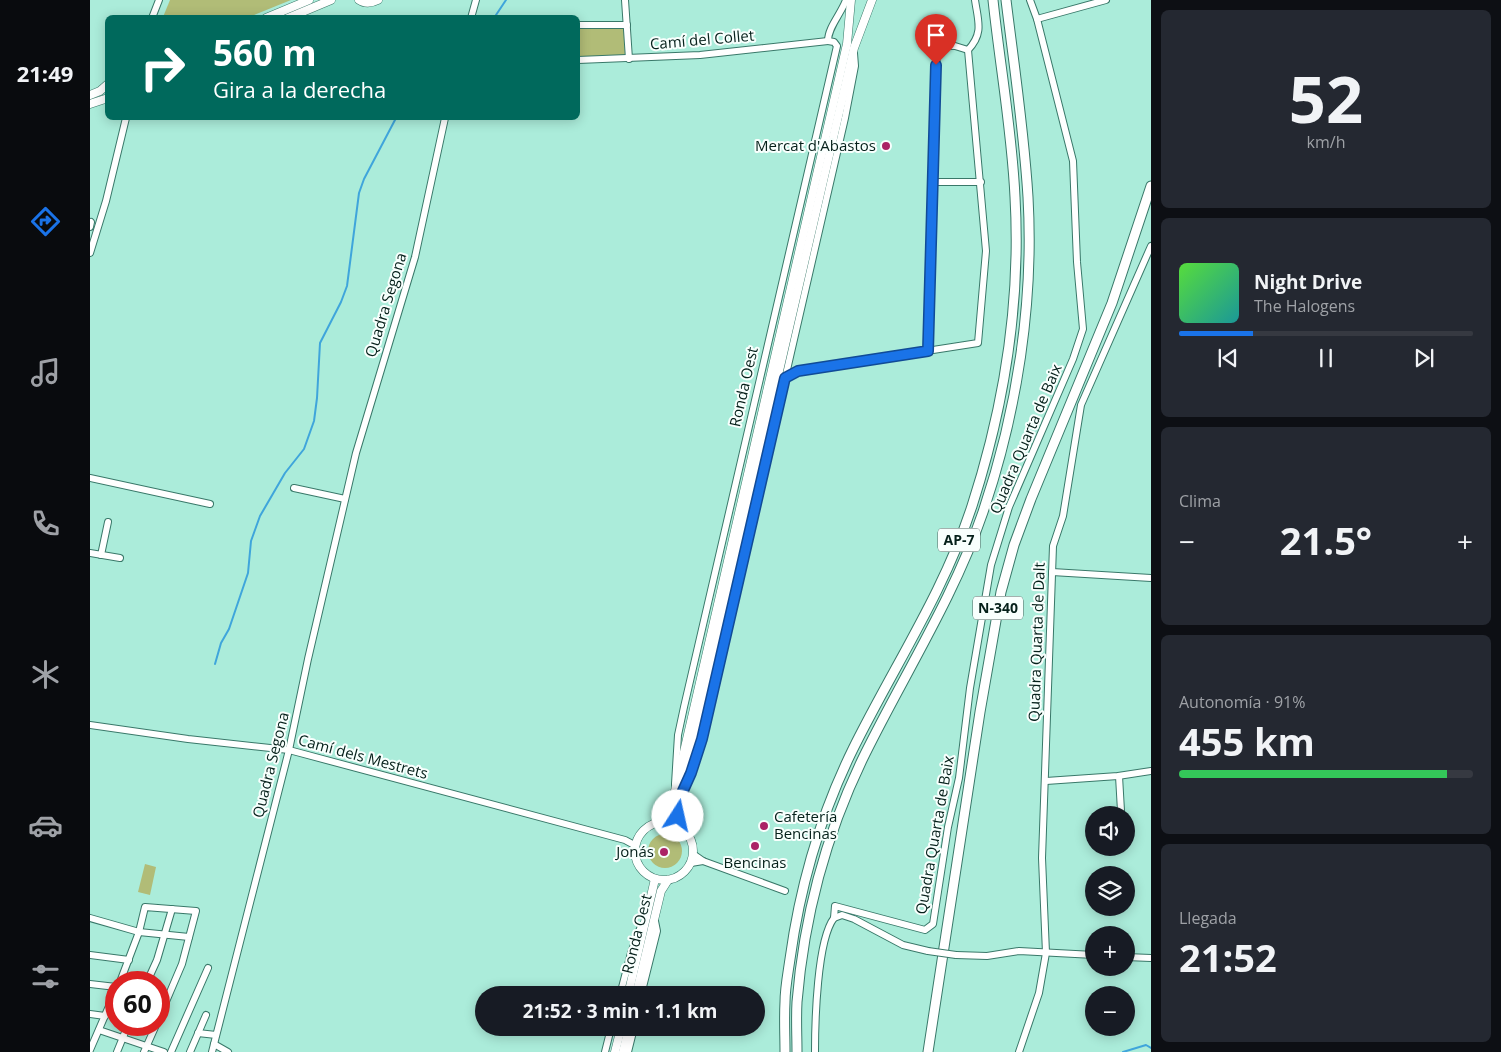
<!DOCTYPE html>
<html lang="es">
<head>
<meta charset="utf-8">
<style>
	body { margin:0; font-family:"Open Sans",sans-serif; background:#242831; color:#f1f3f6; height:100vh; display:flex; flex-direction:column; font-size:19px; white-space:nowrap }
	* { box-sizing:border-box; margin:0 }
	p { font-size:16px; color:#9ea1a6 }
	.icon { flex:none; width:28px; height:28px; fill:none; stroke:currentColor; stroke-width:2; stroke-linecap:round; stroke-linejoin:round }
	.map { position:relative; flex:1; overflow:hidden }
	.details { display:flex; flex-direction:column; gap:10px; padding:10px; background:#0d0f14; width:350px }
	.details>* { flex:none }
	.top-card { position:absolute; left:15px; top:15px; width:475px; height:105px; border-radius:8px; box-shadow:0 2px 12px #0003; background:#00695c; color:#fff; overflow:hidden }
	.controls { position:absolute; left:995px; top:806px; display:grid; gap:10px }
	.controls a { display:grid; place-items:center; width:50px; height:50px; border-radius:50%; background:#171b24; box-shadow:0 2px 12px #0003; font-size:25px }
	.speed { position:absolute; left:15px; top:971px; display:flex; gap:10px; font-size:25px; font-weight:700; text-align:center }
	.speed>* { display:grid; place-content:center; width:65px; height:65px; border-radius:50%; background:#171b24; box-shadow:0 2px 12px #0003; line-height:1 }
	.speed .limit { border:8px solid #d22; background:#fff; color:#111 }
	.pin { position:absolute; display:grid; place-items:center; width:42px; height:42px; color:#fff; margin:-51px -21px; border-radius:50% 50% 50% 0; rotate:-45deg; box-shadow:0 0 5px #0007 }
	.pin .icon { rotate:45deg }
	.me { position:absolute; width:55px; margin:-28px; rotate:10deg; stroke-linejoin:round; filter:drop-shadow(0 0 4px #0008) }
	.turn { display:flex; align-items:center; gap:18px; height:105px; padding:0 25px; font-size:22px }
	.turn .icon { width:65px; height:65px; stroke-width:2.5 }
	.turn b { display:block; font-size:35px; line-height:42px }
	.big { font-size:38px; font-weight:700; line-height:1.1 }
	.details .tile { flex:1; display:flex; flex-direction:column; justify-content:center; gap:8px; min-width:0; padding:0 18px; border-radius:8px; background:#242831 }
	.details .dial { align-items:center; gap:0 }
	.dial b { font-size:65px; line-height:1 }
	.song { display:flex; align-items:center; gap:15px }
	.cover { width:60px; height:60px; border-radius:8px; background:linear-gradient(135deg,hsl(110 70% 55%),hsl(180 70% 35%)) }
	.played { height:5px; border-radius:2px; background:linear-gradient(90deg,#1a73e8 25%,#363941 25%) }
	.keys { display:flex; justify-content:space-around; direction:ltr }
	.heat { display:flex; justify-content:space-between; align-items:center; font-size:28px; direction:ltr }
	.charge { height:8px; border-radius:4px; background:linear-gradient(90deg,#34c759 91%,#363941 0) }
	.trip { position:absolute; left:385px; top:986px; width:290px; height:50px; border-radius:25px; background:#171b24; box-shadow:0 2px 12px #0003; font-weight:700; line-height:50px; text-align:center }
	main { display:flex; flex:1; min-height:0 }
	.tabs { display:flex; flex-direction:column; width:90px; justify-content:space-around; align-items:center; background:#090b0e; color:#9ea1a6 }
	.tabs .icon { width:35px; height:35px }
	.tabs .selected { color:#1a73e8 }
	.tabs b { font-size:22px; color:#f1f3f6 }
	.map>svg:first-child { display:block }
</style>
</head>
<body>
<main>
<nav class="tabs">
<b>21:49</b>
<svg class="icon selected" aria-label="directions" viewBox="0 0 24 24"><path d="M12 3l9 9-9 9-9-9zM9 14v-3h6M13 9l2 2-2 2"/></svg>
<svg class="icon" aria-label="music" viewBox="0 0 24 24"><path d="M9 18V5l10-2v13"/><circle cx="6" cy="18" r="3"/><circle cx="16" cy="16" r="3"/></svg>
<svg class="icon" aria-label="phone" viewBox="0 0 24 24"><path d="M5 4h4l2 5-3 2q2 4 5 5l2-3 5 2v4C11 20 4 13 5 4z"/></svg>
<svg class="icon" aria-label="climate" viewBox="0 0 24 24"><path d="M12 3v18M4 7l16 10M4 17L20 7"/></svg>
<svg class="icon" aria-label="car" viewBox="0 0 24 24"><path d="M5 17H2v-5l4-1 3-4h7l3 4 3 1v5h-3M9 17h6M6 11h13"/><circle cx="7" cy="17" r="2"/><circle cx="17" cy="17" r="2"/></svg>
<svg class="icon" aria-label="filters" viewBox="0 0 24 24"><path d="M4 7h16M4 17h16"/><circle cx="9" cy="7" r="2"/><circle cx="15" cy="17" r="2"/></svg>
</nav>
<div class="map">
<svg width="1061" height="1052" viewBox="0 0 1061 1052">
	<rect width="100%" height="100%" fill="#abecda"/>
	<g fill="#b1bc77">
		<path d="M 80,0 L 201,0 L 159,17 L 73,17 Z"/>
		<path d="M 534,27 L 535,56 L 488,57 L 488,28 Z"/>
		<circle cx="575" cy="851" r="17"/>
		<path d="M 55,864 L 66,867 L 60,895 L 48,892 Z"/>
	</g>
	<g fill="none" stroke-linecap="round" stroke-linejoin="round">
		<g stroke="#3fa5db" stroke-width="2">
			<path d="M 404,18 L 416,0"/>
			<path d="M 125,664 L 131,643 L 139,629 L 158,573 L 161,541 L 170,516 L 195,473 L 214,449 L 224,421 L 227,398 L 230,343 L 251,302 L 257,286 L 269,193 L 274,179 L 306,118"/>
			<path d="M 1033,1052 L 1056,1045 L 1061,1048"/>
		</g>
		<defs>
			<g id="minor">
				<path d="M 535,0 L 539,59"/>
				<path d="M 62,18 L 69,0"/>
				<path d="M 381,18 L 386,0"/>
				<path d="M 947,19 L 1016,0"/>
				<path d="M 488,25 L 537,25"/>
				<path d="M 834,45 L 865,46 L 878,50"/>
				<path d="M 878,50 C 894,33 888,21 885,0"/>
				<path d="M 488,60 L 610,55 L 738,41"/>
				<path d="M 844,182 L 891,182"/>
				<path d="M 0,223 L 1,222 L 0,227"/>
				<path d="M 0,253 L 16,201 L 36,118"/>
				<path d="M 838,351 L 847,45"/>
				<path d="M 695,378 L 708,371 L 888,343 L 896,251 L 878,50"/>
				<path d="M 0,478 L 120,504"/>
				<path d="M 204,488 L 255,499"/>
				<path d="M 0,553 L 30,558"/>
				<path d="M 11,555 L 18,522"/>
				<path d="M 962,572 L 1061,578"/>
				<path d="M 0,725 L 98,739 L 199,750 L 535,840 L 546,846"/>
				<path d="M 1029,776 L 1031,811"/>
				<path d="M 956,781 L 1028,776 L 1061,771"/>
				<path d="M 585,784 L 588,735 L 594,707 L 747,46 L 744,42 L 738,41 C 738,27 751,14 756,0"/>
				<path d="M 595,785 L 612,739 L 755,118 L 765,66 L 764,53"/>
				<path d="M 603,854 L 613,861 L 695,891"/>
				<path d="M 601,863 L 613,861"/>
				<path d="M 0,918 L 49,932 L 99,937"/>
				<path d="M 744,918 L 745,906 L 835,930 L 843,924 L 858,827 L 869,778 L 880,688 L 901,565 L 919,507 L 983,359 L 993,329 L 987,262 L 983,161 L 947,19 L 940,0"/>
				<path d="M 0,955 L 39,960"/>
				<path d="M 866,955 L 897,956 L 929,951 L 1004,955"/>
				<path d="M 1036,957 L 1061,958"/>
				<path d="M 30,982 L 49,932 L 55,907 L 106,911 L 92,964 L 69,1018"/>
				<path d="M 57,982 L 67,960 L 82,909"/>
				<path d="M 0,984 L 26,987"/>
				<path d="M 530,995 L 541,953 L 551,926"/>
				<path d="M 551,995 L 567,931 L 565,921"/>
				<path d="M 0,1014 L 15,1016"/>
				<path d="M 9,1030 L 74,1052"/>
				<path d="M 108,1033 L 126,1035"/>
				<path d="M 124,1044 L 138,1052"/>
				<path d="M 0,1050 L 26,990"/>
				<path d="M 27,1052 L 38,1025"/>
				<path d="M 54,1052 L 66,1025"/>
				<path d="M 81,1052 L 118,968"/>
				<path d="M 100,1052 L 116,1015"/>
				<path d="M 122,1052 L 199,750 L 218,659 L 266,453 L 325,257 L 355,118"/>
				<path d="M 515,1052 L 521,1028"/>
				<path d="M 538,1052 L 544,1028"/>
				<path d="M 725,1052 C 725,1022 727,940 744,918 L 752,915 L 764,919 L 813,945 L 838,951"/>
				<path d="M 929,1052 L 949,993 L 956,953 L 952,858 L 963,546 L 973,516 L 991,405 L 1061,246"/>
			</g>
			<g id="major">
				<path d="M 269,0 C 275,4 282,3 288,0"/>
				<path d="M 176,18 L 219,0"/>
				<path d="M 198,18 L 241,0"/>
				<path d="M 0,95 L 10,91 L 18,84"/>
				<path d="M 0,104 L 18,98"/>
				<path d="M 574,822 L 579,814 L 585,791 L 757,44 L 761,0"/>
				<circle cx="574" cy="851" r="29"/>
				<path d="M 591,827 L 588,816 L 591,793 L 764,48 L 782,0"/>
				<path d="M 538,995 L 565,879"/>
				<path d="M 546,995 L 571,891 L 578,880"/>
				<path d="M 525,1052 L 531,1028"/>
				<path d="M 533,1052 L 539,1028"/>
			</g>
			<g id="highway">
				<path d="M 695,1052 C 695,1036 694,1019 695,1002 C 695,988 698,973 700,959 C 710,886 731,814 763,749 C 803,668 854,592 882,506 C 914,407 931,302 925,197 C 922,131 910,66 903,0"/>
				<path d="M 707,1052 C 707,1036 706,1019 707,1002 C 714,917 737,831 775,754 C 815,673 864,597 893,512 C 927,412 944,303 938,197 C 934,131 924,65 916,0"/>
				<path d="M 838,1052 L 890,712 L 911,592 L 924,545 L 941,499 L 1022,303 L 1061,186"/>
			</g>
		</defs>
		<use href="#minor" stroke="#397869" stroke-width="8"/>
		<use href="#major" stroke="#397869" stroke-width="9"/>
		<use href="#highway" stroke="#397869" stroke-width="11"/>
		<use href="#minor" stroke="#fff" stroke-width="6"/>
		<use href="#major" stroke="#fff" stroke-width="8"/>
		<use href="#highway" stroke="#fff" stroke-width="9"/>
		<defs>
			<path id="minor-bridge" d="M 838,951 L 866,955"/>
		</defs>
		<use href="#minor-bridge" stroke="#397869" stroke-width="8" stroke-linecap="butt"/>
		<use href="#minor-bridge" stroke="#fff" stroke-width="6"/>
	</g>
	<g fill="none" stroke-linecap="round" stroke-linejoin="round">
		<defs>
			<path id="route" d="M 588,816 L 592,793 L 601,773 L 612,739 L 695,378 L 708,371 L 838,351 L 846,65"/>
		</defs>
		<use href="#route" stroke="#114b97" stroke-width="12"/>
		<use href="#route" stroke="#1a73e8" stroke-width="9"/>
	</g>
	<g fill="#ab2266" stroke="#f8fffd" stroke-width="2">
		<circle cx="796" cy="146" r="5"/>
		<circle cx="674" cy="826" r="5"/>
		<circle cx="665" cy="846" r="5"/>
		<circle cx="574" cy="852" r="5"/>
	</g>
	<g text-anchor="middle" stroke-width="4" stroke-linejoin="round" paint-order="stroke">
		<g fill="#f8fffd" stroke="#4e635e" stroke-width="1">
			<rect x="848" y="528.5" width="42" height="23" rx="4"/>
			<rect x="883" y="596.5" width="50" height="23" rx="4"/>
		</g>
		<g font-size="14" font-weight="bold" fill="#05201a">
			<text x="869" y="545">AP-7</text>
			<text x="908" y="613">N-340</text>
		</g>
		<g font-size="15" fill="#05201a" stroke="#f8fffd">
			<text transform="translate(612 40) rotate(-5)" y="5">Camí del Collet</text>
			<text transform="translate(296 305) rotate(-73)" y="5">Quadra Segona</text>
			<text transform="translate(654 387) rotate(-77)" y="5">Ronda Oest</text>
			<text transform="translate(936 439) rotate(-67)" y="5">Quadra Quarta de Baix</text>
			<text transform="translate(947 642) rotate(-88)" y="5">Quadra Quarta de Dalt</text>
			<text transform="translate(273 757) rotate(15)" y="5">Camí dels Mestrets</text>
			<text transform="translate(181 765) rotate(-76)" y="5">Quadra Segona</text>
			<text transform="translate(845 835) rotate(-80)" y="5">Quadra Quarta de Baix</text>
			<text transform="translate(547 934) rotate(-76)" y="5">Ronda Oest</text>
		</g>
		<g font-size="15" fill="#05201a" stroke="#f8fffd" text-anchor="end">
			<text x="786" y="151">Mercat d'Abastos</text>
			<text x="684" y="822" text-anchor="start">Cafetería<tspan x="684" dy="17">Bencinas</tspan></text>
			<text x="564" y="857">Jonás</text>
			<text x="665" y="868" text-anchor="middle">Bencinas</text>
		</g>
	</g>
</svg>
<div class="controls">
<a><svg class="icon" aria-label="sound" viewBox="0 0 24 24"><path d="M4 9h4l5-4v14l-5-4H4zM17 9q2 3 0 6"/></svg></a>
<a><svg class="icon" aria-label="layers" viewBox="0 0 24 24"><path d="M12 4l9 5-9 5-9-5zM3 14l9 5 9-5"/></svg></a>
<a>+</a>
<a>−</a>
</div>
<div class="speed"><div class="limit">60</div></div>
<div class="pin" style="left:846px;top:65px;background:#d93025"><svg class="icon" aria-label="arrive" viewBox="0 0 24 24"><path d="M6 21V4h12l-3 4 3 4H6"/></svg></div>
<svg class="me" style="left:588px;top:816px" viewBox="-20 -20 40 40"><circle r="19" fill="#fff"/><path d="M0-13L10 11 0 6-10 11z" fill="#1a73e8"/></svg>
<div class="trip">21:52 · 3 min · 1.1 km</div>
<div class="top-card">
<div class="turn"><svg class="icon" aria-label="right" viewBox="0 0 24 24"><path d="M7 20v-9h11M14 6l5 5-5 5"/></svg><div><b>560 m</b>Gira a la derecha</div></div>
</div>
</div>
<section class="details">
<div class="tile dial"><b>52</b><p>km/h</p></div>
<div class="tile">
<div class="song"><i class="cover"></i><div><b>Night Drive</b><p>The Halogens</p></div></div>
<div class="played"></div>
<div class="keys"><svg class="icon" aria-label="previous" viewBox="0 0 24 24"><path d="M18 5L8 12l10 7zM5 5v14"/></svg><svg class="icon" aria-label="pause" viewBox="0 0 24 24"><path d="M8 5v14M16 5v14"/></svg><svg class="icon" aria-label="next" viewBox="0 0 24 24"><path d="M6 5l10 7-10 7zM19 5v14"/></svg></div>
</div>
<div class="tile"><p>Clima</p>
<div class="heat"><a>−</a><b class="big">21.5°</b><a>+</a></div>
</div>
<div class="tile"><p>Autonomía · 91%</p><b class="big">455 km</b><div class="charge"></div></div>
<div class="tile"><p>Llegada</p><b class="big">21:52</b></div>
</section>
</main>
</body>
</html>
